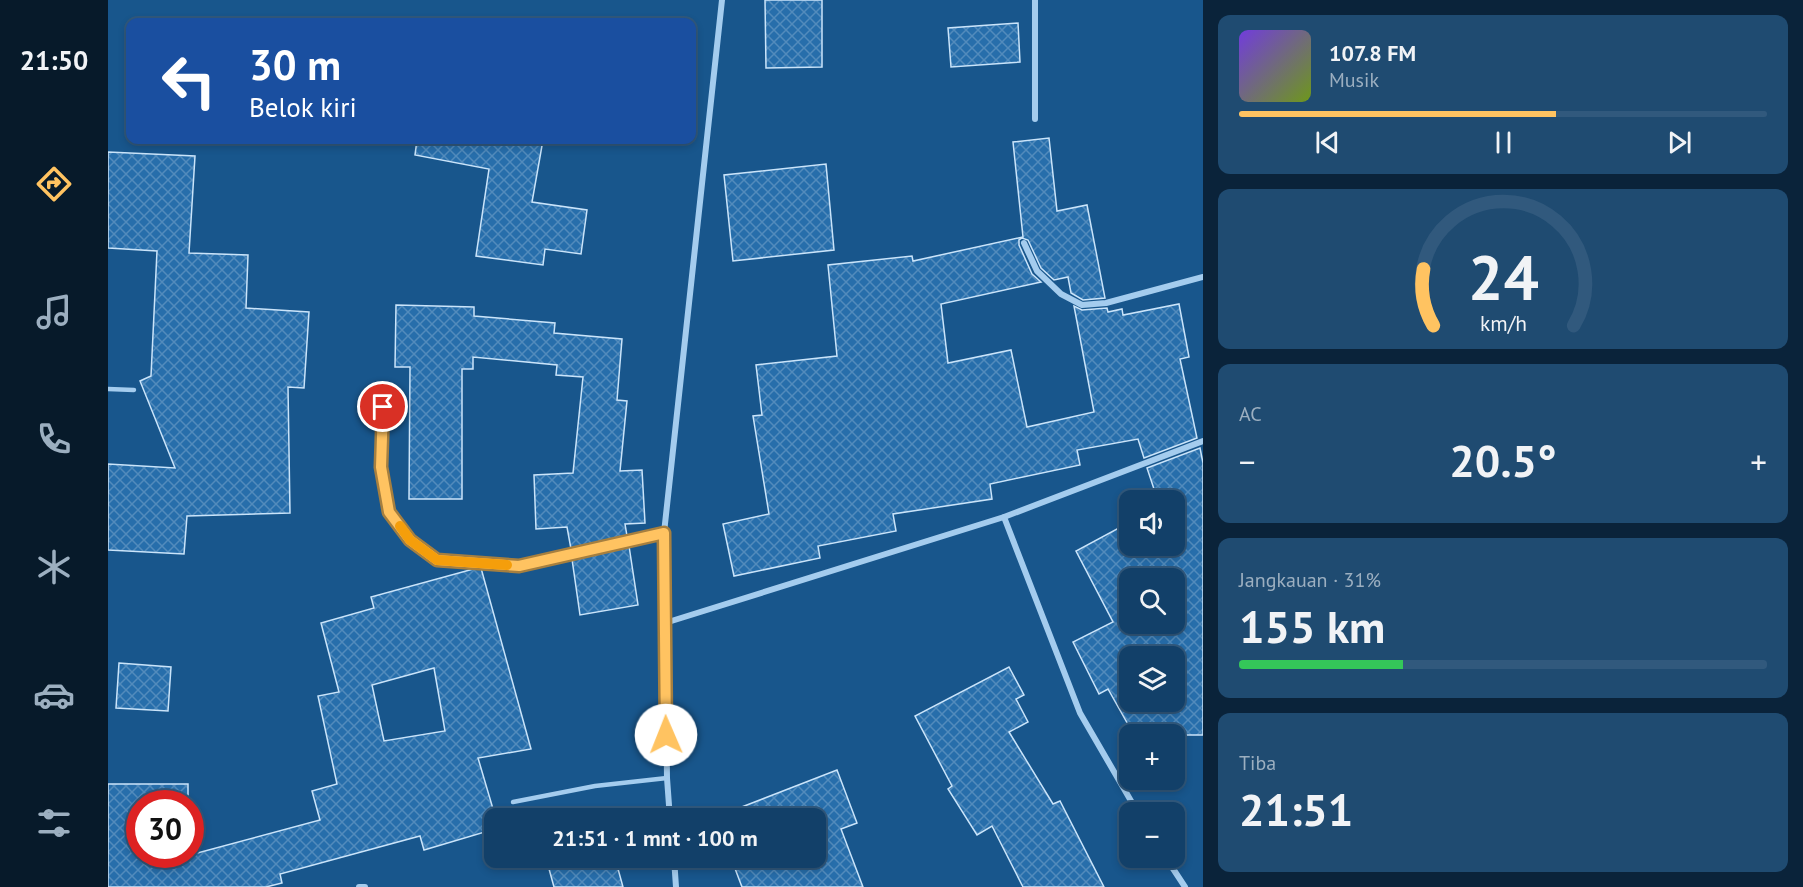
<!DOCTYPE html>
<html lang="id">
<head>
<meta charset="utf-8">
<style>
	body { margin:0; font-family:"PT Sans",sans-serif; background:#1f4b71; color:#f1f3f6; height:100vh; display:flex; flex-direction:column; font-size:22px; white-space:nowrap }
	* { box-sizing:border-box; margin:0 }
	p { font-size:20px; color:#9cafc0 }
	.icon { flex:none; width:33px; height:33px; fill:none; stroke:currentColor; stroke-width:2; stroke-linecap:round; stroke-linejoin:round }
	.map { position:relative; flex:1; overflow:hidden }
	.sheet { display:flex; flex-direction:column; gap:15px; padding:15px; background:#0a233a; width:600px }
	.sheet>* { flex:none }
	.hud { position:absolute; left:18px; top:18px; width:570px; height:126px; border-radius:12px; box-shadow:0 3px 9px #0003,0 0 0 2px #31597d; background:#1a4fa0; color:#fff; overflow:hidden }
	.fabs { position:absolute; left:1011px; top:490px; display:grid; gap:12px }
	.fabs a { display:grid; place-items:center; width:66px; height:66px; border-radius:12px; background:#124069; box-shadow:0 3px 9px #0003,0 0 0 2px #31597d; font-size:30px }
	.speed { position:absolute; left:18px; top:790px; display:flex; gap:12px; font-size:30px; font-weight:700; text-align:center }
	.speed>* { display:grid; place-content:center; width:78px; height:78px; border-radius:50%; background:#124069; box-shadow:0 3px 9px #0003,0 0 0 2px #31597d; line-height:1 }
	.speed .limit { border:9px solid #d22; background:#fff; color:#111 }
	.pin { position:absolute; display:grid; place-items:center; width:51px; height:51px; color:#fff; margin:-26px; border:3px solid #fff; border-radius:50%; box-shadow:0 2px 6px #0007 }
	.me { position:absolute; width:66px; margin:-33px; rotate:359deg; stroke-linejoin:round; filter:drop-shadow(0 0 4px #0008) }
	.turn { display:flex; align-items:center; gap:21px; height:126px; padding:0 24px; font-size:27px }
	.turn .icon { width:78px; height:78px; stroke-width:2.5 }
	.turn b { display:block; font-size:42px; line-height:51px }
	.big { font-size:45px; font-weight:700; line-height:1.1 }
	.sheet .card { flex:1; display:flex; flex-direction:column; justify-content:center; gap:9px; min-width:0; padding:0 21px; border-radius:12px; background:#1f4b71 }
	.sheet .dial { align-items:center; gap:0 }
	.dial svg { height:156px; overflow:visible; fill:none; stroke:#31597d; stroke-width:7; stroke-linecap:round; text-anchor:middle }
	.dial text { fill:#f1f3f6; stroke:none }
	.song { display:flex; align-items:center; gap:18px }
	.cover { width:72px; height:72px; border-radius:9px; background:linear-gradient(135deg,hsl(260 70% 55%),hsl(80 70% 35%)) }
	.played { height:6px; border-radius:3px; background:linear-gradient(90deg,#ffc361 60%,#31597d 60%) }
	.keys { display:flex; justify-content:space-around; direction:ltr }
	.heat { display:flex; justify-content:space-between; align-items:center; font-size:33px; direction:ltr }
	.charge { height:9px; border-radius:4px; background:linear-gradient(90deg,#34c759 31%,#31597d 0) }
	.trip { position:absolute; left:376px; top:808px; width:342px; height:60px; border-radius:12px; background:#124069; box-shadow:0 3px 9px #0003,0 0 0 2px #31597d; font-weight:700; line-height:60px; text-align:center }
	main { display:flex; flex:1; min-height:0 }
	.dock { display:flex; flex-direction:column; width:108px; justify-content:space-around; align-items:center; background:#071a2a; color:#9cafc0 }
	.dock .icon { width:42px; height:42px }
	.dock .on { color:#ffc361 }
	.dock b { font-size:27px; color:#f1f3f6 }
	.map>svg:first-child { display:block }
</style>
</head>
<body>
<main>
<nav class="dock">
<b>21:50</b>
<svg class="icon on" aria-label="directions" viewBox="0 0 24 24"><path d="M12 3l9 9-9 9-9-9zM9 14v-3h6M13 9l2 2-2 2"/></svg>
<svg class="icon" aria-label="music" viewBox="0 0 24 24"><path d="M9 18V5l10-2v13"/><circle cx="6" cy="18" r="3"/><circle cx="16" cy="16" r="3"/></svg>
<svg class="icon" aria-label="phone" viewBox="0 0 24 24"><path d="M5 4h4l2 5-3 2q2 4 5 5l2-3 5 2v4C11 20 4 13 5 4z"/></svg>
<svg class="icon" aria-label="climate" viewBox="0 0 24 24"><path d="M12 3v18M4 7l16 10M4 17L20 7"/></svg>
<svg class="icon" aria-label="car" viewBox="0 0 24 24"><path d="M5 17H2v-5l4-1 3-4h7l3 4 3 1v5h-3M9 17h6M6 11h13"/><circle cx="7" cy="17" r="2"/><circle cx="17" cy="17" r="2"/></svg>
<svg class="icon" aria-label="filters" viewBox="0 0 24 24"><path d="M4 7h16M4 17h16"/><circle cx="9" cy="7" r="2"/><circle cx="15" cy="17" r="2"/></svg>
</nav>
<div class="map">
<svg width="1095" height="887" viewBox="0 0 1095 887">
	<defs>
		<pattern id="building-cross-hatch" width="8" height="8" patternUnits="userSpaceOnUse" patternTransform="scale(1.5)"><rect width="8" height="8" fill="#276eab"/><path d="M0 0l8 8M0 8l8-8" fill="none" stroke="#528bbc"/></pattern>
	</defs>
	<rect width="100%" height="100%" fill="#18568c"/>
	<g fill="url(#building-cross-hatch)" stroke="#cae4fa" stroke-width="1.5" fill-rule="evenodd">
		<path d="M 657,0 L 714,0 L 714,67 L 658,68 Z"/>
		<path d="M 910,23 L 912,62 L 843,67 L 840,28 Z"/>
		<path d="M 941,138 L 949,211 L 979,205 L 997,298 L 975,300 L 963,293 L 960,277 L 946,280 L 933,268 L 920,240 L 914,238 L 911,240 L 911,245 L 924,274 L 933,282 L 833,304 L 840,363 L 903,350 L 919,427 L 986,412 L 966,306 L 974,310 L 999,308 L 1000,312 L 1014,309 L 1015,315 L 1071,304 L 1081,357 L 1072,359 L 1089,438 L 1036,458 L 1030,439 L 969,450 L 972,465 L 882,484 L 884,499 L 785,514 L 788,531 L 710,546 L 712,558 L 626,576 L 615,524 L 661,514 L 645,416 L 654,415 L 648,365 L 729,356 L 720,265 L 804,256 L 805,261 L 915,237 L 905,142 Z"/>
		<path d="M 309,140 L 435,140 L 424,202 L 479,210 L 473,254 L 437,249 L 435,265 L 368,256 L 381,169 L 307,155 Z"/>
		<path d="M 0,152 L 87,156 L 81,253 L 140,255 L 138,308 L 201,312 L 196,388 L 180,387 L 182,513 L 79,516 L 76,554 L 0,550 L 0,464 L 67,468 L 32,381 L 43,376 L 49,251 L 0,248 Z"/>
		<path d="M 718,164 L 726,250 L 625,261 L 616,175 Z"/>
		<path d="M 288,305 L 366,307 L 366,316 L 447,323 L 446,333 L 514,339 L 509,400 L 519,401 L 512,471 L 534,470 L 537,523 L 517,524 L 519,536 L 463,549 L 459,527 L 428,529 L 426,475 L 465,473 L 475,377 L 448,375 L 449,365 L 365,357 L 365,369 L 354,369 L 354,499 L 301,499 L 302,367 L 287,367 Z"/>
		<path d="M 1092,448 L 1095,463 L 1095,735 L 1026,735 L 1000,689 L 991,694 L 965,642 L 1005,622 L 968,551 L 1022,522 L 1022,546 L 1066,546 L 1066,501 L 1050,501 L 1039,468 ZM 1022,579 L 1066,579 L 1066,624 L 1022,624 ZM 1022,657 L 1066,657 L 1066,702 L 1022,702 Z"/>
		<path d="M 521,546 L 530,605 L 472,615 L 464,559 Z"/>
		<path d="M 369,568 L 373,568 L 423,749 L 370,758 L 388,819 L 387,829 L 316,850 L 312,836 L 172,874 L 174,883 L 158,887 L 0,887 L 0,784 L 80,784 L 80,804 L 32,804 L 32,855 L 82,855 L 212,820 L 204,791 L 229,784 L 210,696 L 231,692 L 213,623 L 266,608 L 263,597 ZM 326,668 L 337,731 L 276,741 L 264,685 Z"/>
		<path d="M 11,663 L 63,667 L 60,711 L 8,708 Z"/>
		<path d="M 901,667 L 916,695 L 908,699 L 920,722 L 901,732 L 945,804 L 952,801 L 996,887 L 915,887 L 884,826 L 869,835 L 840,789 L 844,786 L 807,716 Z"/>
		<path d="M 729,770 L 749,823 L 733,829 L 755,887 L 634,887 L 623,858 L 708,858 L 708,819 L 609,819 L 608,817 Z"/>
		<path d="M 438,858 L 507,858 L 515,887 L 446,887 Z"/>
	</g>
	<g fill="none" stroke-linecap="round" stroke-linejoin="round">
		<g stroke="#a4ccee" stroke-width="4.5">
			<path d="M 0,389 L 26,390"/>
			<path d="M 405,802 L 487,786 L 559,778"/>
		</g>
		<g stroke="#a4ccee" stroke-width="6">
			<path d="M 927,119 L 927,0"/>
			<path d="M 916,243 L 929,271 L 953,294 L 974,305 L 998,303 L 1095,277"/>
			<path d="M 275,387 L 273,467 L 281,512 L 302,540 L 329,559 L 411,566 L 556,533"/>
			<path d="M 896,517 L 972,713 L 1030,813"/>
			<path d="M 557,623 L 896,517 L 1095,441"/>
			<path d="M 562,819 L 559,778 L 556,533 L 614,0"/>
			<path d="M 566,858 L 568,887"/>
			<path d="M 1058,858 L 1077,887"/>
			<path d="M 251,887 L 257,887"/>
		</g>
	</g>
	<g fill="none" stroke-linecap="round" stroke-linejoin="round">
		<defs>
			<path id="route" d="M 275,407 L 273,467 L 281,512 L 302,540 L 329,560 L 411,566 L 556,533 L 558,735"/>
		</defs>
		<use href="#route" stroke="#a67f3f" stroke-width="15"/>
		<use href="#route" stroke="#ffc361" stroke-width="10"/>
		<path stroke="#f59e0b" stroke-width="10" d="M 292,526 L 302,540 L 329,560 L 399,565"/>
	</g>
</svg>
<div class="fabs">
<a><svg class="icon" aria-label="sound" viewBox="0 0 24 24"><path d="M4 9h4l5-4v14l-5-4H4zM17 9q2 3 0 6"/></svg></a>
<a><svg class="icon" aria-label="search" viewBox="0 0 24 24"><circle cx="10" cy="10" r="6"/><path d="M15 15l6 6"/></svg></a>
<a><svg class="icon" aria-label="layers" viewBox="0 0 24 24"><path d="M12 4l9 5-9 5-9-5zM3 14l9 5 9-5"/></svg></a>
<a>+</a>
<a>−</a>
</div>
<div class="speed"><div class="limit">30</div></div>
<div class="pin" style="left:275px;top:407px;background:#d93025"><svg class="icon" aria-label="arrive" viewBox="0 0 24 24"><path d="M6 21V4h12l-3 4 3 4H6"/></svg></div>
<svg class="me" style="left:558px;top:735px" viewBox="-20 -20 40 40"><circle r="19" fill="#fff"/><path d="M0-13L10 11 0 6-10 11z" fill="#ffc361"/></svg>
<div class="trip">21:51 · 1 mnt · 100 m</div>
<div class="hud">
<div class="turn"><svg class="icon" aria-label="left" viewBox="0 0 24 24"><path d="M17 20v-9H6M10 6l-5 5 5 5"/></svg><div><b>30 m</b>Belok kiri</div></div>
</div>
</div>
<section class="sheet">
<div class="card">
<div class="song"><i class="cover"></i><div><b>107.8 FM</b><p>Musik</p></div></div>
<div class="played"></div>
<div class="keys"><svg class="icon" aria-label="previous" viewBox="0 0 24 24"><path d="M18 5L8 12l10 7zM5 5v14"/></svg><svg class="icon" aria-label="pause" viewBox="0 0 24 24"><path d="M8 5v14M16 5v14"/></svg><svg class="icon" aria-label="next" viewBox="0 0 24 24"><path d="M6 5l10 7-10 7zM19 5v14"/></svg></div>
</div>
<div class="card dial"><svg viewBox="0 0 100 80">
<path d="M14 69A42 42 0 1 1 86 69"/>
<path d="M14 69A42 42 0 0 1 9 40" stroke="#ffc361"/>
<text x="50" y="56" font-size="32" font-weight="700">24</text>
<text x="50" y="72" font-size="11">km/h</text>
</svg></div>
<div class="card"><p>AC</p>
<div class="heat"><a>−</a><b class="big">20.5°</b><a>+</a></div>
</div>
<div class="card"><p>Jangkauan · 31%</p><b class="big">155 km</b><div class="charge"></div></div>
<div class="card"><p>Tiba</p><b class="big">21:51</b></div>
</section>
</main>
</body>
</html>
